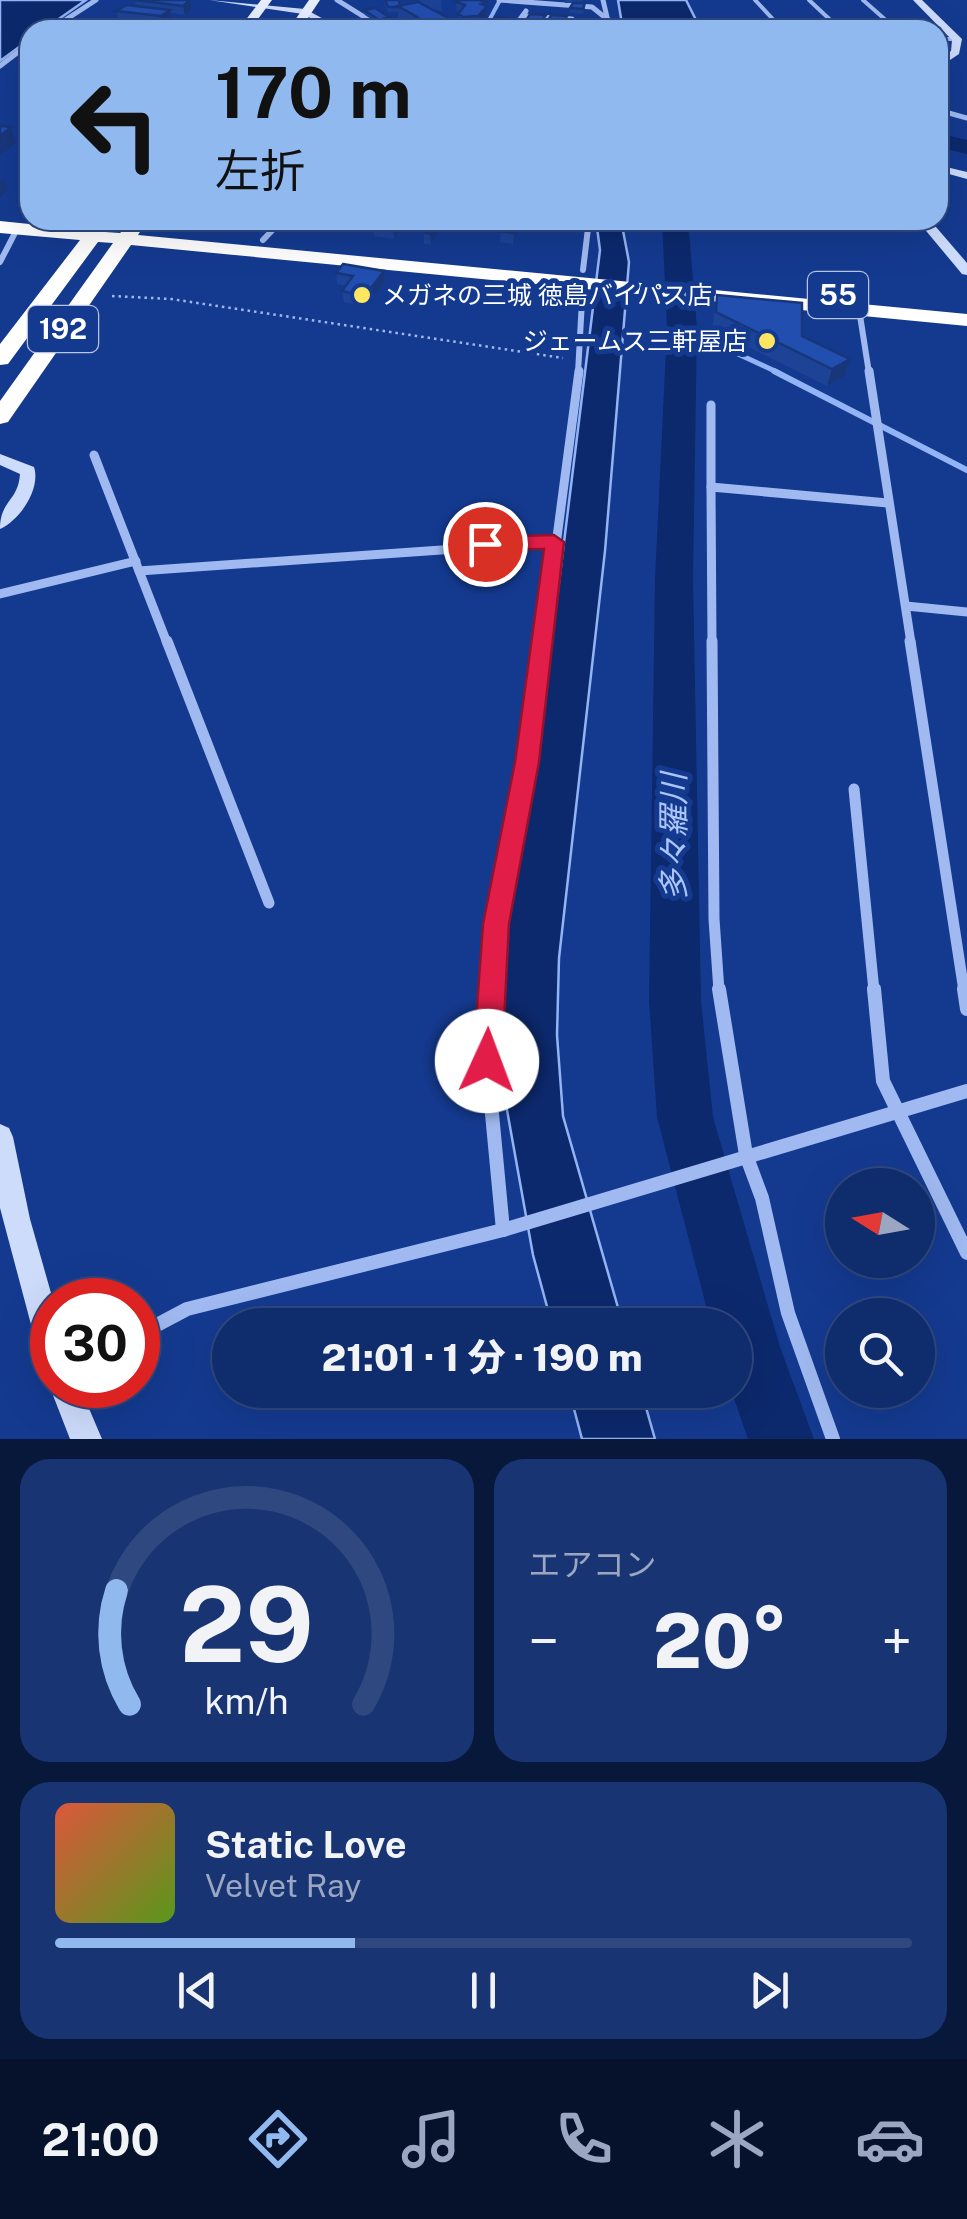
<!DOCTYPE html>
<html lang="ja">
<head>
<meta charset="utf-8">
<style>
	body { margin:0; font-family:"Public Sans","Noto Sans JP",sans-serif; background:#183472; color:#f1f3f6; height:100vh; display:flex; flex-direction:column; font-size:38px; white-space:nowrap }
	* { box-sizing:border-box; margin:0 }
	p { font-size:32px; color:#9ba7c2 }
	.icon { flex:none; width:55px; height:55px; fill:none; stroke:currentColor; stroke-width:2; stroke-linecap:round; stroke-linejoin:round }
	.map { position:relative; height:1439px; overflow:hidden }
	.sheet { display:flex; flex-direction:column; gap:20px; padding:20px; background:#08183b; flex:1 }
	.sheet>* { flex:none }
	.banner { position:absolute; left:20px; top:20px; width:928px; height:210px; border-radius:30px; box-shadow:0 10px 40px #0002,0 0 0 2px #2f487f; background:#90b9f0; color:#111; overflow:hidden }
	.needle { width:65px; rotate:281deg }
	.buttons { position:absolute; left:825px; top:1168px; display:grid; gap:20px }
	.buttons a { display:grid; place-items:center; width:110px; height:110px; border-radius:50%; background:#0f2c6c; box-shadow:0 10px 40px #0002,0 0 0 2px #2f487f; font-size:50px }
	.speed { position:absolute; left:30px; top:1278px; display:flex; gap:20px; font-size:50px; font-weight:700; text-align:center }
	.speed>* { display:grid; place-content:center; width:130px; height:130px; border-radius:50%; background:#0f2c6c; box-shadow:0 10px 40px #0002,0 0 0 2px #2f487f; line-height:1 }
	.speed .limit { border:15px solid #d22; background:#fff; color:#111 }
	.pin { position:absolute; display:grid; place-items:center; width:85px; height:85px; color:#fff; margin:-42px; border:5px solid #fff; border-radius:50%; box-shadow:0 2px 10px #0007 }
	.me { position:absolute; width:110px; margin:-55px; rotate:2deg; stroke-linejoin:round; filter:drop-shadow(0 0 8px #0008) }
	.turn { display:flex; align-items:center; gap:35px; height:210px; padding:0 30px; font-size:45px }
	.turn .icon { width:130px; height:130px; stroke-width:2.5 }
	.turn b { display:block; font-size:70px; line-height:85px }
	.big { font-size:75px; font-weight:800; line-height:1.1 }
	.sheet .card { flex:1; display:flex; flex-direction:column; justify-content:center; gap:15px; min-width:0; padding:0 35px; border-radius:30px; background:#183472 }
	.sheet .dial { align-items:center; gap:0 }
	.dial svg { height:260px; overflow:visible; fill:none; stroke:#2f487f; stroke-width:7; stroke-linecap:round; text-anchor:middle }
	.dial text { fill:#f1f3f6; stroke:none }
	.song { display:flex; align-items:center; gap:30px }
	.cover { width:120px; height:120px; border-radius:15px; background:linear-gradient(135deg,hsl(10 70% 55%),hsl(90 70% 35%)) }
	.played { height:10px; border-radius:5px; background:linear-gradient(90deg,#90b9f0 35%,#2f487f 35%) }
	.keys { display:flex; justify-content:space-around; direction:ltr }
	.heat { display:flex; justify-content:space-between; align-items:center; font-size:55px; direction:ltr }
	.sheet .tiles { flex:1; display:grid; gap:20px; grid-template-columns:1fr 1fr }
	.card:last-child { grid-column:span 2 }
	.trip { position:absolute; left:212px; top:1308px; width:540px; height:100px; border-radius:50px; background:#0f2c6c; box-shadow:0 10px 40px #0002,0 0 0 2px #2f487f; font-weight:800; line-height:100px; text-align:center }
	.dock { display:flex; height:160px; justify-content:space-around; align-items:center; background:#06122b; color:#9ba7c2 }
	.dock .icon { width:70px; height:70px }
	.dock .current { color:#90b9f0 }
	.dock b { font-size:45px; color:#f1f3f6 }
	.map>svg:first-child { display:block }
</style>
</head>
<body>
<div class="map">
<svg width="967" height="1439" viewBox="0 0 967 1439">
	<rect width="100%" height="100%" fill="#143a90"/>
	<g fill="#0c296d" stroke="#92b3f4" stroke-width="2.5">
		<path d="M 0,0 L 86,0 L 43,30 L 30,30 L 30,39 L 0,61 Z"/>
		<path d="M 618,0 L 686,0 L 701,30 L 623,30 Z"/>
		<path d="M 596,220 L 621,220 L 629,262 L 605,551 L 559,958 L 557,1035 L 563,1116 L 623,1325 L 552,1325 L 533,1255 L 500,1071 L 508,926 L 548,672 L 588,348 L 600,250 Z"/>
		<path d="M 569,1390 L 641,1390 L 655,1439 L 582,1439 Z"/>
	</g>
	<g fill="none" stroke-linecap="round" stroke-linejoin="round">
		<path stroke="#92b3f4" stroke-width="4" d="M 484,30 L 500,0"/>
		<path stroke="#92b3f4" stroke-width="5" d="M 682,328 L 779,373"/>
		<path stroke="#92b3f4" stroke-width="6" d="M 774,371 L 967,470"/>
		<g fill="#0c296d" fill-rule="evenodd">
			<path d="M 938,133 L 967,140 L 967,154 L 938,147 Z"/>
			<path d="M 662,220 L 688,220 L 697,328 L 693,579 L 701,1001 L 713,1117 L 780,1347 L 814,1439 L 748,1439 L 731,1390 L 735,1390 L 735,1325 L 711,1325 L 657,1117 L 649,1001 L 655,579 L 667,328 Z"/>
		</g>
		<path stroke="#a0baf1" stroke-width="2.5" stroke-dasharray="2.5 4" stroke-linecap="butt" d="M 112,296 L 171,299 L 563,358"/>
		<g stroke="#a0baf1" stroke-width="4">
			<path d="M 755,0 L 783,30"/>
			<path d="M 809,0 L 841,30"/>
			<path d="M 863,0 L 897,30"/>
			<path d="M 750,30 L 743,22 L 774,20"/>
			<path d="M 938,39 L 957,39"/>
		</g>
		<g stroke="#a0baf1" stroke-width="5">
			<path d="M 337,0 L 385,30"/>
			<path d="M 499,0 L 592,7 L 607,19"/>
			<path d="M 603,0 L 610,30"/>
			<path d="M 524,16 L 572,19"/>
			<path d="M 50,30 L 96,0"/>
			<path d="M 512,30 L 526,11"/>
			<path d="M 0,66 L 30,43"/>
			<path d="M 938,110 L 967,118"/>
		</g>
		<g stroke="#a0baf1" stroke-width="6">
			<path d="M 263,240 L 282,220"/>
			<path d="M 0,262 L 17,229"/>
			<path d="M 583,270 L 589,220"/>
			<path d="M 859,309 L 869,373"/>
			<path d="M 578,373 L 583,282"/>
		</g>
		<g stroke="#a0baf1" stroke-width="9">
			<path d="M 869,371 L 911,643"/>
			<path d="M 711,405 L 711,487"/>
			<path d="M 94,455 L 167,643"/>
			<path d="M 139,571 L 555,542"/>
			<path d="M 0,594 L 136,561"/>
			<path d="M 906,606 L 967,612"/>
			<path d="M 543,643 L 579,371"/>
			<path d="M 712,643 L 711,487 L 888,503"/>
		</g>
		<g stroke="#a0baf1" stroke-width="11">
			<path d="M 167,641 L 269,903"/>
			<path d="M 712,641 L 714,919 L 719,991"/>
			<path d="M 910,641 L 964,991"/>
			<path d="M 854,789 L 874,991"/>
			<path d="M 489,991 L 543,641"/>
		</g>
		<g stroke="#a0baf1" stroke-width="14">
			<path d="M 489,989 L 487,1061 L 503,1230"/>
			<path d="M 719,989 L 746,1155 L 762,1198 L 788,1313 L 833,1439"/>
			<path d="M 874,989 L 883,1081 L 967,1253"/>
			<path d="M 964,989 L 967,1009"/>
			<path d="M 138,1335 L 187,1309 L 503,1230 L 967,1091"/>
		</g>
		<g fill="#cedcfc" fill-rule="evenodd">
			<path d="M 209,0 L 305,9 L 344,30 L 332,30 L 303,14 Z"/>
			<path d="M 913,0 L 922,0 L 962,39 L 959,54 L 938,68 L 938,61 L 951,51 L 952,40 Z"/>
			<path d="M 938,165 L 967,172 L 967,179 L 938,171 Z"/>
			<path d="M 917,220 L 930,220 L 967,263 L 967,275 L 962,274 Z"/>
			<path d="M 0,454 L 34,467 C 41,489 20,520 0,529 C 0,500 18,502 20,474 L 0,465 Z"/>
			<path d="M 0,1124 L 9,1128 L 13,1137 L 30,1219 L 53,1300 L 52,1362 L 41,1358 L 37,1347 L 0,1208 Z"/>
			<path d="M 52,1376 L 52,1385 L 79,1385 L 102,1439 L 70,1439 L 49,1385 Z"/>
		</g>
		<g fill="#eaefff" fill-rule="evenodd">
			<path d="M 261,0 L 272,0 L 250,30 L 238,30 Z"/>
			<path d="M 309,0 L 320,0 L 300,30 L 288,30 Z"/>
		</g>
		<path fill="#fff" fill-rule="evenodd" d="M 100,220 L 109,226 L 105,232 L 120,233 L 134,221 L 143,227 L 138,235 L 967,314 L 967,326 L 131,245 L 8,422 L 0,424 L 0,401 L 113,243 L 98,242 L 8,364 L 0,365 L 0,344 L 80,240 L 0,233 L 0,221 L 88,230 Z"/>
	</g>
	<g fill="#1d4397">
		<path d="M 135,0 L 190,0 L 192,9 L 185,15 L 171,13 L 172,19 L 163,25 L 119,21 L 116,11 L 136,6 Z"/>
		<path d="M 383,0 L 399,0 L 400,6 L 420,3 L 420,0 L 441,0 L 442,11 L 433,10 L 452,20 L 452,30 L 416,30 L 398,20 L 398,12 L 388,12 Z"/>
		<path d="M 565,0 L 583,0 L 582,3 L 585,8 L 583,14 L 569,13 L 572,3 L 565,3 Z"/>
		<path d="M 456,2 L 485,5 L 487,15 L 478,26 L 463,26 L 459,23 L 459,12 L 457,12 Z"/>
		<path d="M 364,10 L 389,17 L 389,22 L 379,24 L 365,15 Z"/>
		<path d="M 508,18 L 508,23 L 504,30 L 490,30 L 490,26 Z"/>
		<path d="M 567,21 L 562,30 L 538,30 L 546,28 L 546,25 Z"/>
		<path d="M 306,220 L 336,220 L 326,232 L 307,229 Z"/>
		<path d="M 377,220 L 401,220 L 402,226 L 394,239 L 374,236 L 374,225 Z"/>
		<path d="M 419,220 L 445,220 L 431,245 L 424,244 L 424,232 L 419,231 Z"/>
		<path d="M 466,220 L 522,220 L 513,244 L 500,242 L 501,229 L 466,225 Z"/>
		<path d="M 384,271 L 385,282 L 366,307 L 344,302 L 342,291 L 346,286 L 337,284 L 336,273 Z"/>
		<path d="M 717,295 L 850,359 L 845,376 L 827,386 L 712,329 Z"/>
	</g>
	<g fill="#18377b">
		<path d="M 190,0 L 192,9 L 185,15 L 183,6 Z"/>
		<path d="M 485,2 L 487,15 L 478,26 L 481,4 Z"/>
		<path d="M 170,10 L 172,19 L 163,25 L 161,16 Z"/>
		<path d="M 389,17 L 389,22 L 379,24 L 379,20 Z"/>
		<path d="M 452,20 L 452,30 L 431,30 L 431,25 Z"/>
		<path d="M 11,127 L 16,143 L 0,155 L 0,136 Z"/>
		<path d="M 4,179 L 8,190 L 0,197 L 0,182 Z"/>
		<path d="M 325,220 L 336,220 L 326,232 L 324,221 Z"/>
		<path d="M 398,220 L 401,220 L 402,226 L 394,239 L 393,228 Z"/>
		<path d="M 438,220 L 445,220 L 431,245 L 430,234 Z"/>
		<path d="M 519,220 L 522,220 L 513,244 L 514,233 Z"/>
		<path d="M 384,271 L 385,282 L 366,307 L 365,296 Z"/>
		<path d="M 850,359 L 845,376 L 827,386 L 832,369 Z"/>
	</g>
	<g fill="#224eb0" stroke="#18377b" stroke-width="2.5">
		<path d="M 135,0 L 190,0 L 183,6 Z"/>
		<path d="M 385,0 L 399,0 L 400,7 L 388,7 Z"/>
		<path d="M 461,0 L 479,0 L 485,2 L 481,4 L 487,6 L 478,16 L 463,17 L 458,14 L 465,5 L 456,2 Z"/>
		<path d="M 418,2 L 452,20 L 431,25 L 398,6 Z"/>
		<path d="M 573,3 L 585,3 L 583,9 L 570,8 Z"/>
		<path d="M 127,5 L 170,10 L 161,16 L 116,11 Z"/>
		<path d="M 375,8 L 389,17 L 379,20 L 364,10 Z"/>
		<path d="M 530,14 L 546,15 L 535,29 L 522,28 Z"/>
		<path d="M 551,15 L 567,16 L 562,26 L 546,25 Z"/>
		<path d="M 495,17 L 508,18 L 504,26 L 490,26 Z"/>
		<path d="M 471,26 L 487,29 L 467,30 Z"/>
		<path d="M 0,126 L 11,127 L 0,136 Z"/>
		<path d="M 377,220 L 398,220 L 393,228 L 374,225 Z"/>
		<path d="M 420,220 L 438,220 L 430,234 L 424,232 L 429,222 Z"/>
		<path d="M 503,220 L 519,220 L 514,233 L 500,231 Z"/>
		<path d="M 343,264 L 384,271 L 365,296 L 342,291 L 353,276 L 336,273 Z"/>
		<path d="M 717,295 L 802,303 L 802,336 L 850,359 L 832,369 L 716,312 Z"/>
	</g>
	<path fill="#e11d48" stroke="#92132f" stroke-width="2.5" d="M 554,535 L 564,542 L 539,762 L 509,924 L 502,1061 L 497,1071 L 487,1075 L 477,1071 L 473,1061 L 483,924 L 515,762 L 544,549 L 485,550 L 475,544 L 485,537 Z"/>
	<g fill="#ffe660" stroke="#143a90" stroke-width="4">
		<circle cx="362" cy="295" r="10"/>
		<circle cx="767" cy="341" r="10"/>
	</g>
	<g text-anchor="middle" stroke-width="10" stroke-linejoin="round" paint-order="stroke">
		<g font-size="25" fill="#fff" stroke="#143a90" text-anchor="start">
			<text x="382" y="304">メガネの三城 徳島バイパス店</text>
			<text x="747" y="350" text-anchor="end">ジェームス三軒屋店</text>
		</g>
		<g fill="#143a90" stroke="#b8c4de" stroke-width="2.5">
			<rect x="808" y="272" width="60" height="46" rx="8"/>
			<rect x="28" y="306" width="70" height="46" rx="8"/>
		</g>
		<g font-size="28" font-weight="bold" fill="#fff">
			<text x="838" y="305">55</text>
			<text x="63" y="339">192</text>
		</g>
		<g font-size="32" font-style="italic" fill="#acc5f8" stroke="#143a90">
			<text transform="translate(674 837) rotate(-90)" y="11">多々羅川</text>
		</g>
	</g>
</svg>
<div class="buttons">
<a><svg class="needle" viewBox="-14 -14 28 28"><path d="M0-13l5 13h-10z" fill="#e53935"/><path d="M0 13l5-13h-10z" fill="#9ba7c2"/></svg></a>
<a><svg class="icon" aria-label="search" viewBox="0 0 24 24"><circle cx="10" cy="10" r="6"/><path d="M15 15l6 6"/></svg></a>
</div>
<div class="speed"><div class="limit">30</div></div>
<div class="pin" style="left:485px;top:544px;background:#d93025"><svg class="icon" aria-label="arrive" viewBox="0 0 24 24"><path d="M6 21V4h12l-3 4 3 4H6"/></svg></div>
<svg class="me" style="left:487px;top:1061px" viewBox="-20 -20 40 40"><circle r="19" fill="#fff"/><path d="M0-13L10 11 0 6-10 11z" fill="#e11d48"/></svg>
<div class="trip">21:01 · 1 分 · 190 m</div>
<div class="banner">
<div class="turn"><svg class="icon" aria-label="left" viewBox="0 0 24 24"><path d="M17 20v-9H6M10 6l-5 5 5 5"/></svg><div><b>170 m</b>左折</div></div>
</div>
</div>
<section class="sheet">
<div class="tiles">
<div class="card dial"><svg viewBox="0 0 100 80">
<path d="M14 69A42 42 0 1 1 86 69"/>
<path d="M14 69A42 42 0 0 1 10 34" stroke="#90b9f0"/>
<text x="50" y="56" font-size="32" font-weight="700">29</text>
<text x="50" y="72" font-size="11">km/h</text>
</svg></div>
<div class="card"><p>エアコン</p>
<div class="heat"><a>−</a><b class="big">20°</b><a>+</a></div>
</div>
<div class="card">
<div class="song"><i class="cover"></i><div><b>Static Love</b><p>Velvet Ray</p></div></div>
<div class="played"></div>
<div class="keys"><svg class="icon" aria-label="previous" viewBox="0 0 24 24"><path d="M18 5L8 12l10 7zM5 5v14"/></svg><svg class="icon" aria-label="pause" viewBox="0 0 24 24"><path d="M8 5v14M16 5v14"/></svg><svg class="icon" aria-label="next" viewBox="0 0 24 24"><path d="M6 5l10 7-10 7zM19 5v14"/></svg></div>
</div>
</div>
</section>
<nav class="dock">
<b>21:00</b>
<svg class="icon current" aria-label="directions" viewBox="0 0 24 24"><path d="M12 3l9 9-9 9-9-9zM9 14v-3h6M13 9l2 2-2 2"/></svg>
<svg class="icon" aria-label="music" viewBox="0 0 24 24"><path d="M9 18V5l10-2v13"/><circle cx="6" cy="18" r="3"/><circle cx="16" cy="16" r="3"/></svg>
<svg class="icon" aria-label="phone" viewBox="0 0 24 24"><path d="M5 4h4l2 5-3 2q2 4 5 5l2-3 5 2v4C11 20 4 13 5 4z"/></svg>
<svg class="icon" aria-label="climate" viewBox="0 0 24 24"><path d="M12 3v18M4 7l16 10M4 17L20 7"/></svg>
<svg class="icon" aria-label="car" viewBox="0 0 24 24"><path d="M5 17H2v-5l4-1 3-4h7l3 4 3 1v5h-3M9 17h6M6 11h13"/><circle cx="7" cy="17" r="2"/><circle cx="17" cy="17" r="2"/></svg>
</nav>
</body>
</html>
